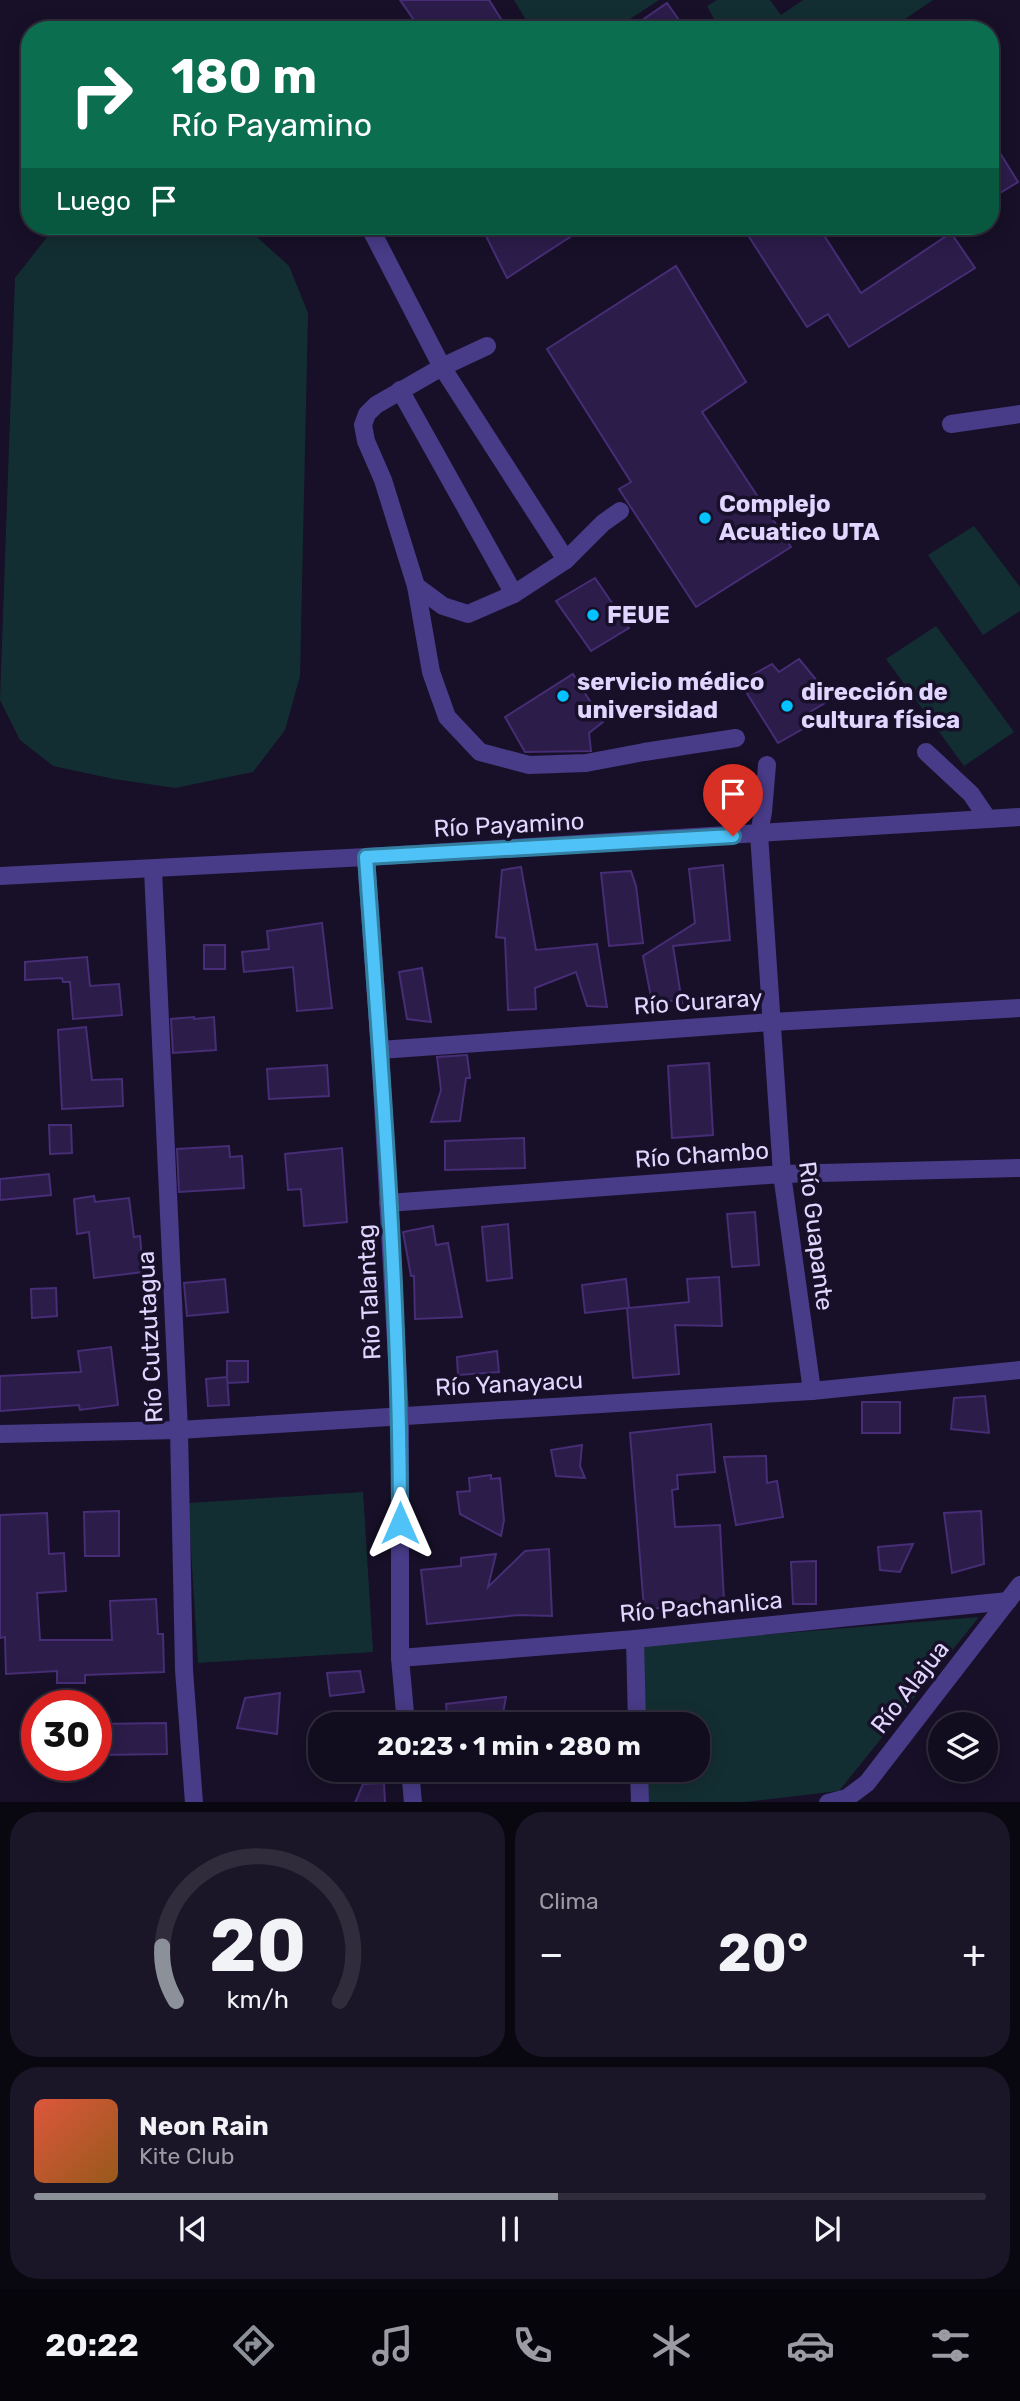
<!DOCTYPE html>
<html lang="es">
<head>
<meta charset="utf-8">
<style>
	body { margin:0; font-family:Rubik,sans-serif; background:#1a1527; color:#f1f3f6; height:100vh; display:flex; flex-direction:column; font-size:26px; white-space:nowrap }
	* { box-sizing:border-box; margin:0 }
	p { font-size:23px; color:#9c9ba4 }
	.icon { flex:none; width:38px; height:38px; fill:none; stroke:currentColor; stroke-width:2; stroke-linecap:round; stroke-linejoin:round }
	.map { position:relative; height:1802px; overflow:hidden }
	.drawer { display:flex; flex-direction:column; gap:10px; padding:10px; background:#090710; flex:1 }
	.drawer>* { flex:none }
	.guide { position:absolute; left:21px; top:21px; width:978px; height:214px; border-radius:28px; box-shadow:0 4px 18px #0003,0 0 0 2px #302c3c; background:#0b6e4f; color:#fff; overflow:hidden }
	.controls { position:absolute; left:928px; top:1712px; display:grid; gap:14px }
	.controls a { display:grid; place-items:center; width:70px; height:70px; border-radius:50%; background:#110c1e; box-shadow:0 4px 18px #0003,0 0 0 2px #302c3c; font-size:35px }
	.speed { position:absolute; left:21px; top:1690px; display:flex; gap:14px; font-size:35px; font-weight:700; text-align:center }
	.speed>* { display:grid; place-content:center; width:91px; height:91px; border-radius:50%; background:#110c1e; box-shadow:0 4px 18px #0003,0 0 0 2px #302c3c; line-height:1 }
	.speed .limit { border:10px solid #d22; background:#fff; color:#111 }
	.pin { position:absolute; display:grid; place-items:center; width:60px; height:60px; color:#fff; margin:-72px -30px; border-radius:50% 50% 50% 0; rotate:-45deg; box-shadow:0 0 7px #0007 }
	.pin .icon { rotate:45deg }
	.me { position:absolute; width:77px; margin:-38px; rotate:0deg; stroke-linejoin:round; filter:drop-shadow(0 0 5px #0008) }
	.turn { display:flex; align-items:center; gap:24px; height:147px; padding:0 35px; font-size:32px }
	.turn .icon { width:91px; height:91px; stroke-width:2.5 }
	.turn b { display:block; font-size:49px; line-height:60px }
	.then { display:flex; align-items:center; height:66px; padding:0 35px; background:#0003; gap:14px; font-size:26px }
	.big { font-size:52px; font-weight:700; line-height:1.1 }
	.drawer .tile { flex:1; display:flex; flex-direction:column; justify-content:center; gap:10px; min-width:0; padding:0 24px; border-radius:28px; background:#1a1527 }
	.drawer .dial { align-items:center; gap:0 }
	.dial svg { height:182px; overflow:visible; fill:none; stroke:#302c3c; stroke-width:7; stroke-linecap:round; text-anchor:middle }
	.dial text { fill:#f1f3f6; stroke:none }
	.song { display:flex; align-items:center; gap:21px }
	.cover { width:84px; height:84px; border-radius:10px; background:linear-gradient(135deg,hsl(10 70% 55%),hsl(30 70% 35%)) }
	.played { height:7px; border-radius:4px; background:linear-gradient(90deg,#8c9099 55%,#302c3c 55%) }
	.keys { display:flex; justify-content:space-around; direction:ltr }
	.heat { display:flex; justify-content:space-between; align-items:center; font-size:38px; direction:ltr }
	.drawer .tiles { flex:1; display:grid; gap:10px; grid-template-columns:1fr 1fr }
	.tile:last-child { grid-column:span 2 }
	.trip { position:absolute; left:308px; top:1712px; width:402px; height:70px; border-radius:28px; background:#110c1e; box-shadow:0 4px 18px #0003,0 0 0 2px #302c3c; font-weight:700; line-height:70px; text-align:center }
	.menu { display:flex; height:112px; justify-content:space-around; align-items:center; background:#07050c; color:#9c9ba4 }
	.menu .icon { width:49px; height:49px }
	.menu .on { color:#8c9099 }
	.menu b { font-size:32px; color:#f1f3f6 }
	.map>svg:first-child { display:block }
</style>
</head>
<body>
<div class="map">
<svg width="1020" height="1803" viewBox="0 0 1020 1803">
	<rect width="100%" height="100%" fill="#171028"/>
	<g fill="#132e32">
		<path d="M 514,0 L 659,0 L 613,30 L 532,30 Z"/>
		<path d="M 717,0 L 770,0 L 781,15 L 803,0 L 933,0 L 889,30 L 720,30 L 707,6 Z"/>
		<path d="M 59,226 L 245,226 L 289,266 L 308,313 L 300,676 L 285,730 L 253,772 L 175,788 L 114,779 L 53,766 L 20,740 L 0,700 L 15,278 L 55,227 Z"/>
		<path d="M 974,526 L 1020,587 L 1020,611 L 983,635 L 928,555 Z"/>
		<path d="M 936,626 L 1014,732 L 964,766 L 886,659 Z"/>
		<path d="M 363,1492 L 373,1652 L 198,1663 L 188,1503 Z"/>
		<path d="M 979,1617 L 839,1791 L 744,1802 L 648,1802 L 646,1769 L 698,1769 L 698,1724 L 645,1724 L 641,1645 Z"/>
	</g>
	<g fill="#2b1c49" stroke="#462d75" stroke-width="2">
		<path d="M 400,0 L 489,0 L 508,30 L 421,30 Z"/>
		<path d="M 667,3 L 686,30 L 628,30 Z"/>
		<path d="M 990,137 L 1018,182 L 990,199 Z"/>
		<path d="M 481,226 L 587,226 L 507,278 Z"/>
		<path d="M 742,226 L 818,226 L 861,293 L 951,233 L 975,268 L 849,347 L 828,314 L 807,327 Z"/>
		<path d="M 676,266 L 746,382 L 702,412 L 791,547 L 696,607 L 619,489 L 631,482 L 547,349 Z"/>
		<path d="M 595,578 L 629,628 L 591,651 L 556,601 Z"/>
		<path d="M 799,659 L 832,699 L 808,713 L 815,722 L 778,743 L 740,682 L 772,664 L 779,672 Z"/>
		<path d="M 573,674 L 603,722 L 589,733 L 591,751 L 525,752 L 505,717 Z"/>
		<path d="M 723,865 L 730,940 L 673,946 L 682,1003 L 651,997 L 643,956 L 695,923 L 689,869 Z"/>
		<path d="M 521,867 L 536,950 L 597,944 L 607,1007 L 587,1006 L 576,972 L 535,988 L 536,1009 L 508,1010 L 505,938 L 496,937 L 502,870 Z"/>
		<path d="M 631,871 L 636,886 L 643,943 L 609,946 L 601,873 Z"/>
		<path d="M 322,923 L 332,1008 L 297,1011 L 293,967 L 244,972 L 242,952 L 269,949 L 267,931 Z"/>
		<rect x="204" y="945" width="21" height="24"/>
		<path d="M 87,957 L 90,986 L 119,984 L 122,1015 L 73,1019 L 70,982 L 63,982 L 62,978 L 25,980 L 25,962 Z"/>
		<path d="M 422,968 L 431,1022 L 407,1019 L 399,972 Z"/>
		<path d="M 194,1017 L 194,1019 L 214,1017 L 216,1050 L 173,1053 L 171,1019 Z"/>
		<path d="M 86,1027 L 92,1080 L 122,1079 L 123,1106 L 62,1109 L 58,1030 Z"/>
		<path d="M 467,1055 L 470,1078 L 466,1078 L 460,1121 L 431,1122 L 441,1090 L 437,1057 Z"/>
		<path d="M 709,1063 L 713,1135 L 672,1138 L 668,1066 Z"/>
		<path d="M 327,1065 L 329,1096 L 269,1099 L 267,1069 Z"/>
		<path d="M 49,1125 L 71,1125 L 72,1153 L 50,1154 Z"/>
		<path d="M 524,1138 L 525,1168 L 445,1170 L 445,1141 Z"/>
		<path d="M 229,1146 L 230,1157 L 242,1156 L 244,1188 L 179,1192 L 177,1149 Z"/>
		<path d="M 342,1148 L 347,1222 L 304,1226 L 301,1189 L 288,1190 L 285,1154 Z"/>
		<path d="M 49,1174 L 51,1195 L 0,1200 L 0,1179 Z"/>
		<path d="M 94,1196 L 95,1202 L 129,1198 L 134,1237 L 140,1236 L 143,1272 L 94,1278 L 89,1232 L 77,1234 L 74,1199 Z"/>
		<path d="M 755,1212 L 759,1265 L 732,1267 L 727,1214 Z"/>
		<path d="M 508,1224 L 512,1278 L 487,1281 L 482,1227 Z"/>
		<path d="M 433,1226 L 436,1245 L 448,1243 L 462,1317 L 415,1319 L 414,1276 L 411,1276 L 403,1232 Z"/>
		<path d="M 719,1277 L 722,1326 L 675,1325 L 679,1374 L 633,1378 L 627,1308 L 585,1313 L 582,1285 L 626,1279 L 629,1308 L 689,1302 L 687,1279 Z"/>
		<path d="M 225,1279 L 228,1312 L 187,1316 L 184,1283 Z"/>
		<path d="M 56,1288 L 57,1316 L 32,1318 L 31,1289 Z"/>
		<path d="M 111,1347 L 118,1405 L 80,1410 L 79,1405 L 0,1411 L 0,1376 L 81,1372 L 78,1351 Z"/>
		<path d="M 497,1351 L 499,1372 L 458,1375 L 457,1357 Z"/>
		<path d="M 227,1361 L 248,1361 L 248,1382 L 227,1383 Z"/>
		<path d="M 227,1377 L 229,1405 L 208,1406 L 206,1379 Z"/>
		<path d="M 985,1396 L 989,1433 L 951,1429 L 954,1398 Z"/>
		<rect x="862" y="1402" width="38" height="31"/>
		<path d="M 711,1424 L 715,1472 L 677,1475 L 678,1489 L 672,1490 L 675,1527 L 720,1525 L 724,1601 L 679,1603 L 679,1607 L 644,1609 L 630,1433 Z"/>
		<path d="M 582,1445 L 580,1466 L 585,1478 L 556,1476 L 551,1450 Z"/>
		<path d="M 766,1456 L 767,1483 L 777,1481 L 783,1517 L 736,1525 L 724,1457 Z"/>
		<path d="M 491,1475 L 491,1479 L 500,1478 L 504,1520 L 501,1536 L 460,1514 L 457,1492 L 470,1491 L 469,1478 Z"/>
		<path d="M 119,1511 L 119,1556 L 85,1556 L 84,1512 Z"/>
		<path d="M 981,1511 L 984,1564 L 952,1573 L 944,1513 Z"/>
		<path d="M 47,1513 L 49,1554 L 64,1553 L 66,1591 L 37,1593 L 40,1640 L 112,1640 L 110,1601 L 156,1599 L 158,1634 L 163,1634 L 164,1672 L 85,1675 L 85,1683 L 57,1683 L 57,1671 L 6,1674 L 5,1637 L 0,1638 L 0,1515 Z"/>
		<path d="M 913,1544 L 900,1572 L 880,1570 L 878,1547 Z"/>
		<path d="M 549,1549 L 552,1616 L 519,1615 L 427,1624 L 421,1570 L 461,1566 L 461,1558 L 496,1554 L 488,1587 L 525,1551 Z"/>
		<path d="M 816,1561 L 816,1604 L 793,1604 L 791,1562 Z"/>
		<path d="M 360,1671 L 364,1692 L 330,1696 L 327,1673 Z"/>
		<path d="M 280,1693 L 277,1734 L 237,1728 L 245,1698 Z"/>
		<path d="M 506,1697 L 501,1724 L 448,1724 L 446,1704 Z"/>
		<path d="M 166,1723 L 167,1754 L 96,1755 L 96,1724 Z"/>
		<path d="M 384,1783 L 385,1803 L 355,1803 L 363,1784 Z"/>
	</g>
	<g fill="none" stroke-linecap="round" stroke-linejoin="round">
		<g stroke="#483b87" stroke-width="18">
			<path d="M 369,226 L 442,367 L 566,560"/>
			<path d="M 487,346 L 442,367 L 376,405 L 367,414 L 363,425 L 366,441 L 383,480 L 416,586 L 431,672 L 447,717 L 480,752 L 529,765 L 586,763 L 644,752 L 736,738"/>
			<path d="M 400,390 L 514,594 L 566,560 L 603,523 L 620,511"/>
			<path d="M 951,424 L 1020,414"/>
			<path d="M 416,586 L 443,606 L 468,614 L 514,594"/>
			<path d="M 926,752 L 971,794 L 988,819"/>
			<path d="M 767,765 L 763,812 L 759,834 L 782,1174 L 812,1391"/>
			<path d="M 366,857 L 380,1050 L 400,1415 L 400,1658 L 406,1724"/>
			<path d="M 153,870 L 179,1430 L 184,1670 L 194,1803"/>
			<path d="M 0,876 L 366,857 L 1020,817"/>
			<path d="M 380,1050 L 772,1022 L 1020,1008"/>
			<path d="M 388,1203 L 782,1174 L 1020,1168"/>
			<path d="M 0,1434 L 179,1430 L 812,1391 L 1020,1370"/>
			<path d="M 635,1639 L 637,1724"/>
			<path d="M 400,1658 L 635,1639 L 1008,1601"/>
			<path d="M 410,1769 L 413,1803"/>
			<path d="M 639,1769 L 640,1803"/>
			<path d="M 828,1803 L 847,1798 L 867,1783 L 1020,1585"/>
		</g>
	</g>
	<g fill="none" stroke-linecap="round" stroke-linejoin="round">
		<defs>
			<path id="route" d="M 400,1523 C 400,1301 382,1079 366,857 L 733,836"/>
		</defs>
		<use href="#route" stroke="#337fa1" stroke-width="18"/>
		<use href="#route" stroke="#4fc3f7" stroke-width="12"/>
	</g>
	<g fill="#02c2ff" stroke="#171028" stroke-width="2.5">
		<circle cx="705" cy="518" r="7"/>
		<circle cx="593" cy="615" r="7"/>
		<circle cx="563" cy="696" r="7"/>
		<circle cx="787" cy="706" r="7"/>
	</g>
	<g text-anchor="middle" stroke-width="7" stroke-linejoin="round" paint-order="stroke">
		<g font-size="24" font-weight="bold" fill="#e1d6ff" stroke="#171028" text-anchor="start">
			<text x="719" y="512">Complejo<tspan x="719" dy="28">Acuatico UTA</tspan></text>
			<text x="607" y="623">FEUE</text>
			<text x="577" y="690">servicio médico<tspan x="577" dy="28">universidad</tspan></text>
			<text x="801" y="700">dirección de<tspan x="801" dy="28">cultura física</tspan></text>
		</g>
		<g font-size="24" fill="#e1d6ff" stroke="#171028">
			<text transform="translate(509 825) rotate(-3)" y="8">Río Payamino</text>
			<text transform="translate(698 1002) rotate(-4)" y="8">Río Curaray</text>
			<text transform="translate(702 1155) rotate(-4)" y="8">Río Chambo</text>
			<text transform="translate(816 1236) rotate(83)" y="8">Río Guapante</text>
			<text transform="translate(369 1292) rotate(-93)" y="8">Río Talantag</text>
			<text transform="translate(150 1337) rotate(-93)" y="8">Río Cutzutagua</text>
			<text transform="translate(509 1384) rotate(-3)" y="8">Río Yanayacu</text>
			<text transform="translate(701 1607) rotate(-5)" y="8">Río Pachanlica</text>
			<text transform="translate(910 1687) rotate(-52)" y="8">Río Alajua</text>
		</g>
	</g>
</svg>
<div class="controls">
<a><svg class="icon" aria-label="layers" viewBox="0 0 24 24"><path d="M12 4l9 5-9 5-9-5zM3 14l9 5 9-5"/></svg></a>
</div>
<div class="speed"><div class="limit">30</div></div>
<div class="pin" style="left:733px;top:836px;background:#d93025"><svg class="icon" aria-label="arrive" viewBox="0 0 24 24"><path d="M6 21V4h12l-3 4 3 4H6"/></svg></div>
<svg class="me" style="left:400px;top:1523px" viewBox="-20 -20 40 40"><path d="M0-17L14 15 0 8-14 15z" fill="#4fc3f7" stroke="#fff" stroke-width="4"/></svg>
<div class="trip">20:23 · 1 min · 280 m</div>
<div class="guide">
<div class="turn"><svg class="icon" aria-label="right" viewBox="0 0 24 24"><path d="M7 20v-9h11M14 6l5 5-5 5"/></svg><div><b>180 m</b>Río Payamino</div></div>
<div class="then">Luego<svg class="icon" aria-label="arrive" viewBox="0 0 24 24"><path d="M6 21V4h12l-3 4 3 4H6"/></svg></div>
</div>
</div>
<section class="drawer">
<div class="tiles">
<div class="tile dial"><svg viewBox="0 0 100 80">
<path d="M14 69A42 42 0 1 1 86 69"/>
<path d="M14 69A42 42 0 0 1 8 45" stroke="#8c9099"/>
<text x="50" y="56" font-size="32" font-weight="700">20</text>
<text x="50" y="72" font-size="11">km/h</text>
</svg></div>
<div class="tile"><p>Clima</p>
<div class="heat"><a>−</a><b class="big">20°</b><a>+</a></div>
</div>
<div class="tile">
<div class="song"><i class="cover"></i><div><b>Neon Rain</b><p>Kite Club</p></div></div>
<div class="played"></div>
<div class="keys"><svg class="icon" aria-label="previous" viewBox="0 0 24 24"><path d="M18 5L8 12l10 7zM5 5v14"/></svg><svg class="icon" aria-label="pause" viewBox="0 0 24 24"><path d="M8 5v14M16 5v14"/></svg><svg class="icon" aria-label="next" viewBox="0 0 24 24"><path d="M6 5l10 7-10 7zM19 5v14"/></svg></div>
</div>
</div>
</section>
<nav class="menu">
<b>20:22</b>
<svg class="icon on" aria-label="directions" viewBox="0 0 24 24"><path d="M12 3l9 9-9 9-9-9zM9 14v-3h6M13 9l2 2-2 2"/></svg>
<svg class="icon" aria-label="music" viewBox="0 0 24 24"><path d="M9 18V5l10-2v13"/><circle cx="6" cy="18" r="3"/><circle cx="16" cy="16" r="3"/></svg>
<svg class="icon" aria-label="phone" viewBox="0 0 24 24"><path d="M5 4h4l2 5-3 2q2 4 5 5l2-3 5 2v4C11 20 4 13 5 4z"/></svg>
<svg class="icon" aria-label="climate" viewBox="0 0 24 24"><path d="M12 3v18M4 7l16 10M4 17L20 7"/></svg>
<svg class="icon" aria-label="car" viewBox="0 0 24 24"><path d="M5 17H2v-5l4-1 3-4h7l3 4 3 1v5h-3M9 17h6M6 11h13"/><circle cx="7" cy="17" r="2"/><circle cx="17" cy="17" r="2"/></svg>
<svg class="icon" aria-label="filters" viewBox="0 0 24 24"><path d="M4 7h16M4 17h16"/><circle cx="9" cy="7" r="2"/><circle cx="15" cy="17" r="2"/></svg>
</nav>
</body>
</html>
